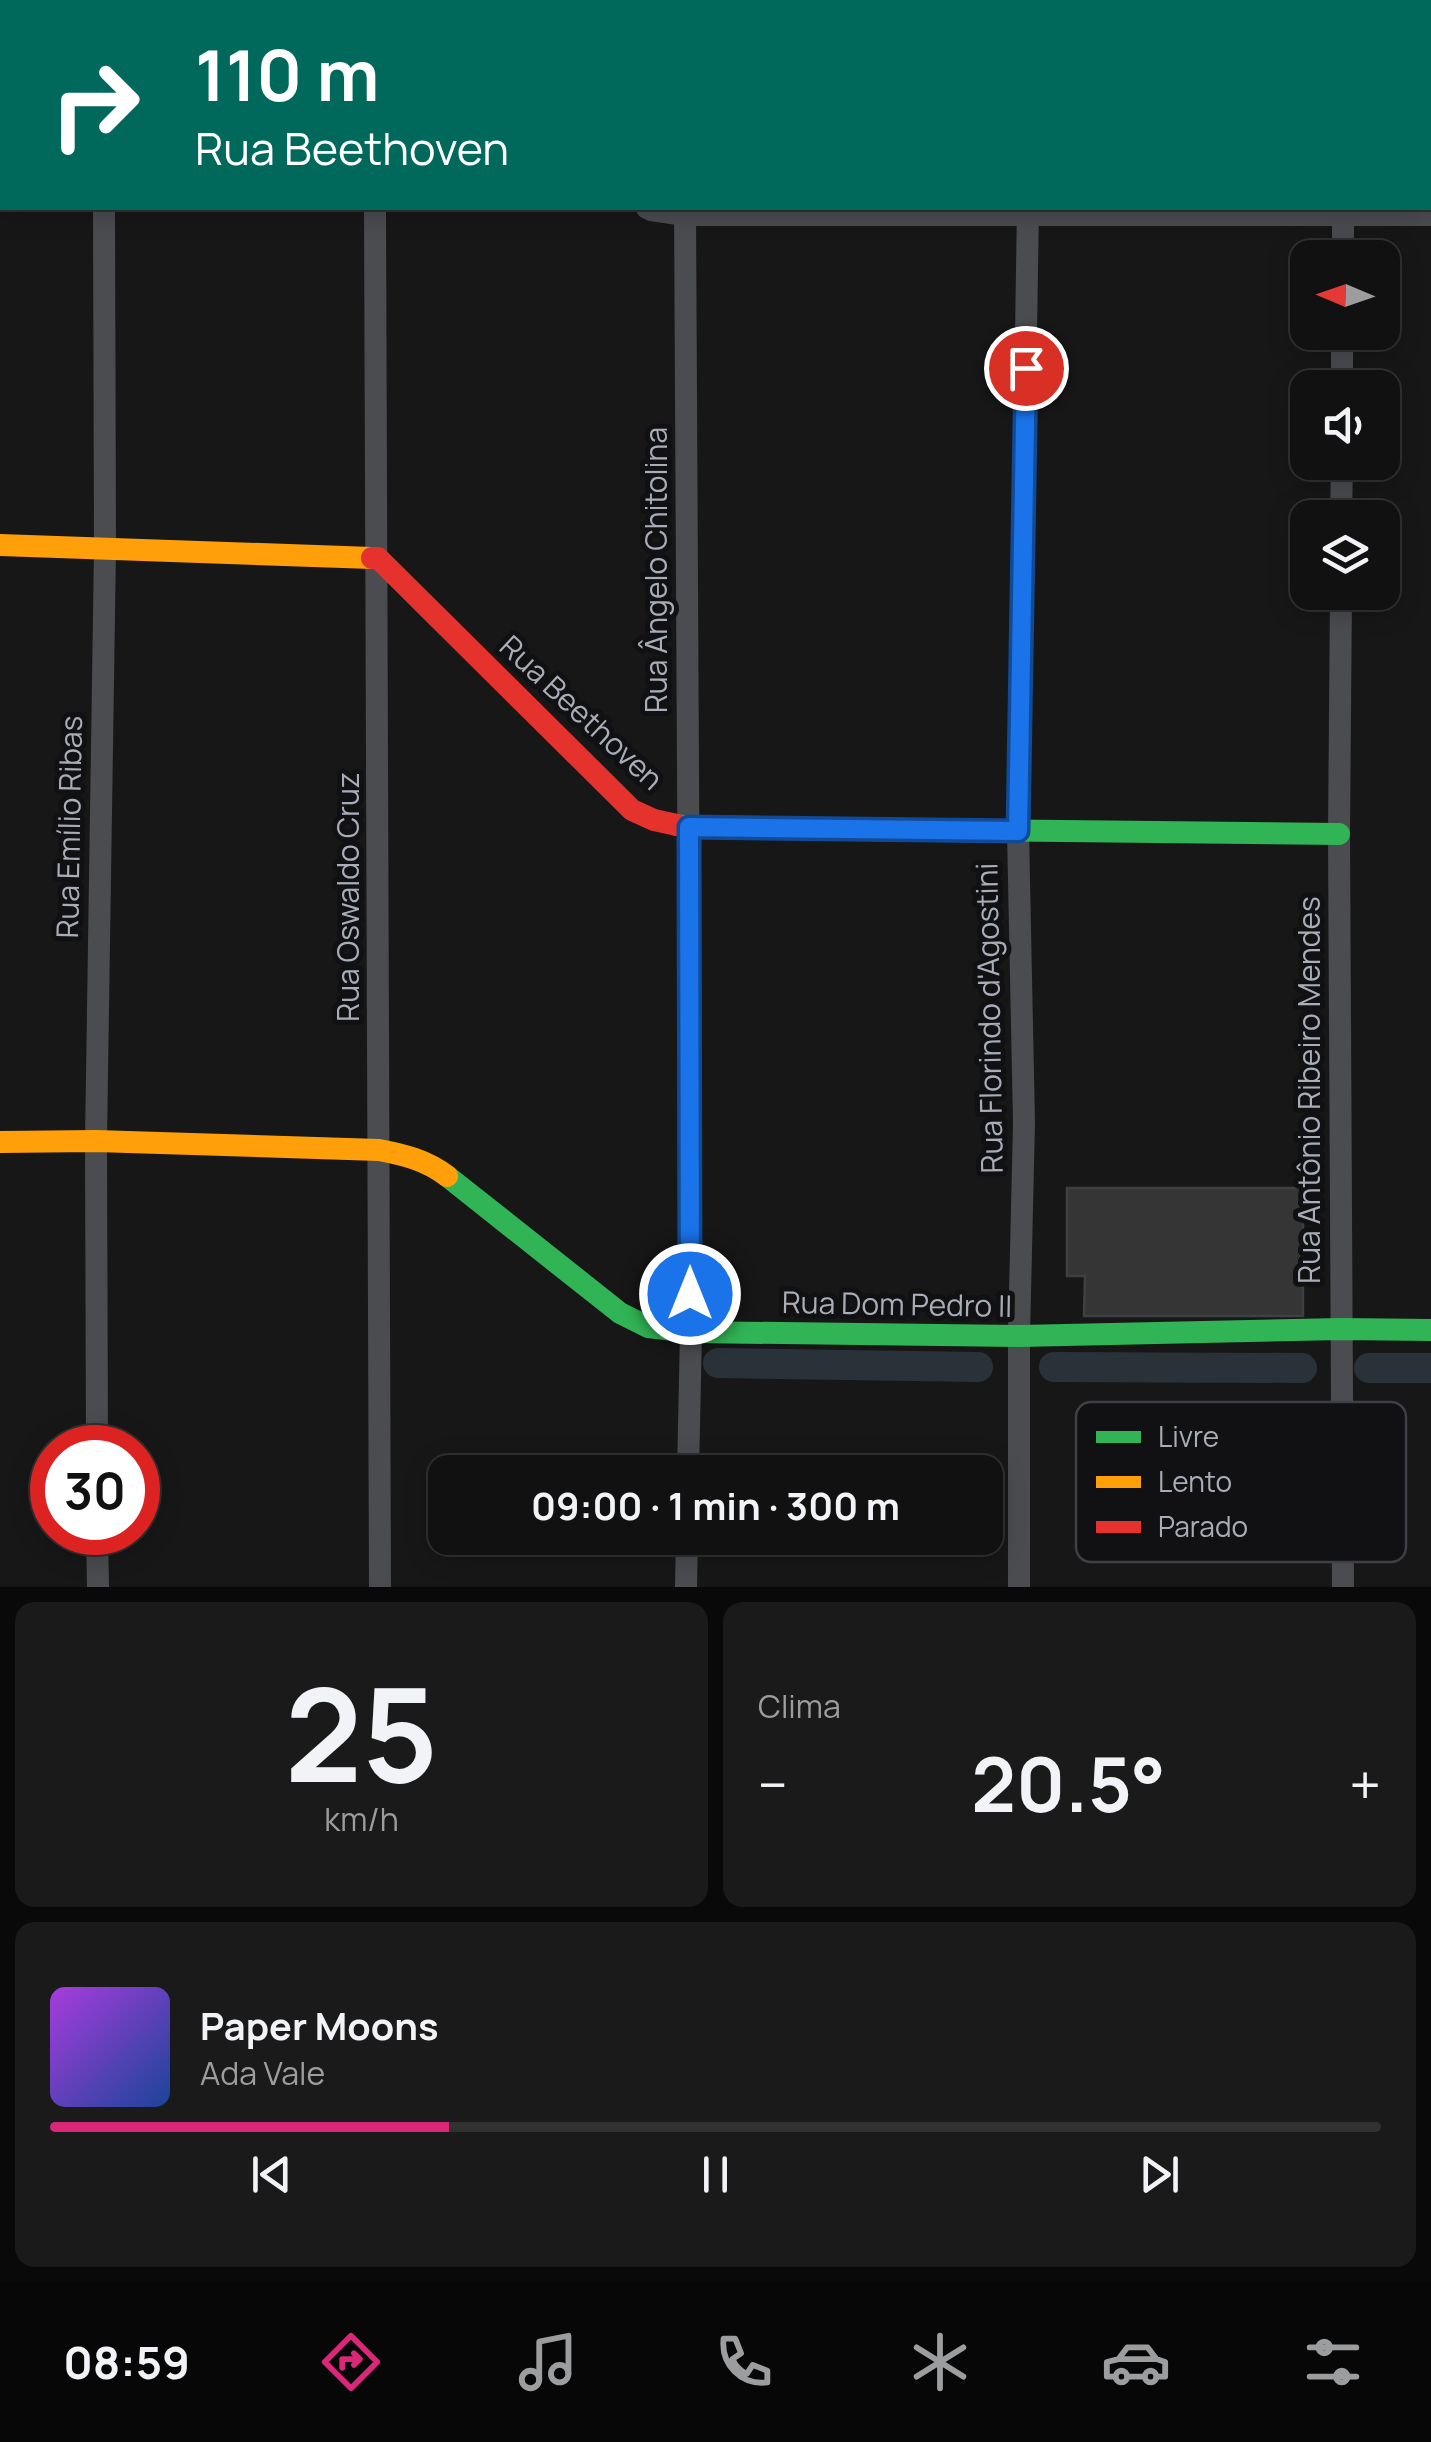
<!DOCTYPE html>
<html lang="pt">
<head>
<meta charset="utf-8">
<style>
	body { margin:0; font-family:Manrope,sans-serif; background:#1a1a1a; color:#f1f3f6; height:100vh; display:flex; flex-direction:column; font-size:38px; white-space:nowrap }
	* { box-sizing:border-box; margin:0 }
	p { font-size:32px; color:#9c9d9f }
	.icon { flex:none; width:55px; height:55px; fill:none; stroke:currentColor; stroke-width:2; stroke-linecap:round; stroke-linejoin:round }
	.map { position:relative; height:1587px; overflow:hidden }
	.details { display:flex; flex-direction:column; gap:15px; padding:15px; background:#090909; flex:1 }
	.details>* { flex:none }
	.hud { position:absolute; left:0px; top:0px; width:1432px; height:210px; box-shadow:0 5px 25px #0003,0 0 0 2px #303131; background:#00695c; color:#fff; overflow:hidden }
	.needle { width:65px; rotate:272deg }
	.buttons { position:absolute; left:1290px; top:240px; display:grid; gap:20px }
	.buttons a { display:grid; place-items:center; width:110px; height:110px; border-radius:20px; background:#111; box-shadow:0 5px 25px #0003,0 0 0 2px #303131; font-size:50px }
	.speed { position:absolute; left:30px; top:1425px; display:flex; gap:20px; font-size:50px; font-weight:700; text-align:center }
	.speed>* { display:grid; place-content:center; width:130px; height:130px; border-radius:50%; background:#111; box-shadow:0 5px 25px #0003,0 0 0 2px #303131; line-height:1 }
	.speed .limit { border:15px solid #d22; background:#fff; color:#111 }
	.pin { position:absolute; display:grid; place-items:center; width:85px; height:85px; color:#fff; margin:-42px; border:5px solid #fff; border-radius:50%; box-shadow:0 2px 10px #0007 }
	.me { position:absolute; width:110px; margin:-55px; rotate:0deg; stroke-linejoin:round; filter:drop-shadow(0 0 8px #0008) }
	.turn { display:flex; align-items:center; gap:35px; height:210px; padding:0 30px; font-size:45px }
	.turn .icon { width:130px; height:130px; stroke-width:2.5 }
	.turn b { display:block; font-size:70px; line-height:85px }
	.big { font-size:75px; font-weight:700; line-height:1.1 }
	.details .card { flex:1; display:flex; flex-direction:column; justify-content:center; gap:15px; min-width:0; padding:0 35px; border-radius:20px; background:#1a1a1a }
	.details .dial { align-items:center; gap:0 }
	.dial b { font-size:130px; line-height:1 }
	.song { display:flex; align-items:center; gap:30px }
	.cover { width:120px; height:120px; border-radius:15px; background:linear-gradient(135deg,hsl(280 70% 55%),hsl(220 70% 35%)) }
	.played { height:10px; border-radius:5px; background:linear-gradient(90deg,#db2777 30%,#303131 30%) }
	.keys { display:flex; justify-content:space-around; direction:ltr }
	.heat { display:flex; justify-content:space-between; align-items:center; font-size:55px; direction:ltr }
	.details .tiles { flex:1; display:grid; gap:15px; grid-template-columns:1fr 1fr }
	.card:last-child { grid-column:span 2 }
	.trip { position:absolute; left:428px; top:1455px; width:575px; height:100px; border-radius:20px; background:#111; box-shadow:0 5px 25px #0003,0 0 0 2px #303131; font-weight:700; line-height:100px; text-align:center }
	.dock { display:flex; height:160px; justify-content:space-around; align-items:center; background:#070707; color:#9c9d9f }
	.dock .icon { width:70px; height:70px }
	.dock .active { color:#db2777 }
	.dock b { font-size:45px; color:#f1f3f6 }
	.map>svg:first-child { display:block }
</style>
</head>
<body>
<div class="map">
<svg width="1431" height="1587" viewBox="0 0 1431 1587">
	<rect width="100%" height="100%" fill="#171717"/>
	<g fill="none" stroke-linecap="round" stroke-linejoin="round">
		<g stroke="#2a3239" stroke-width="30">
			<path d="M 718,1363 L 978,1367"/>
			<path d="M 1054,1367 L 1302,1368"/>
			<path d="M 1369,1368 L 1431,1368"/>
		</g>
	</g>
	<path fill="#353536" stroke="#3f4043" stroke-width="2.5" d="M 1067,1188 L 1303,1188 L 1303,1316 L 1084,1316 L 1085,1276 L 1067,1276 Z"/>
	<g fill="none" stroke-linecap="round" stroke-linejoin="round">
		<g stroke="#4b4c50" stroke-width="22">
			<path d="M 103,0 L 103,2"/>
			<path d="M 374,0 L 374,2"/>
			<path d="M 421,0 L 424,2"/>
			<path d="M 685,0 L 685,2"/>
			<path d="M 1028,0 L 1028,2"/>
			<path d="M 1343,0 L 1343,2"/>
			<path d="M 375,208 L 380,1587"/>
			<path d="M 647,208 L 651,210 L 685,215 L 1431,215"/>
			<path d="M 685,208 L 691,1332 L 688,1472"/>
			<path d="M 1343,258 L 1343,208"/>
			<path d="M 1342,388 L 1342,332"/>
			<path d="M 1341,518 L 1342,462"/>
			<path d="M 1341,592 L 1339,834 L 1343,1587"/>
			<path d="M 97,1448 L 96,1141 L 105,549 L 104,208"/>
			<path d="M 97,1532 L 98,1587"/>
			<path d="M 686,1587 L 687,1538"/>
			<path d="M 1019,1587 L 1019,1336 L 1024,1123 L 1018,831 L 1028,208"/>
		</g>
		<g stroke="#30b455" stroke-width="22">
			<path d="M 677,825 L 689,827 L 1339,834"/>
			<path d="M 447,1176 L 620,1313 L 648,1327 L 691,1332 L 1019,1336 L 1341,1329 L 1431,1330"/>
		</g>
		<g stroke="#ff9f0a" stroke-width="22">
			<path d="M 0,545 L 372,558"/>
			<path d="M 0,1142 L 96,1141 L 379,1150 C 405,1155 426,1160 447,1176"/>
		</g>
		<path stroke="#e5322d" stroke-width="22" d="M 372,558 L 378,558 L 632,810 L 654,820 L 677,825"/>
	</g>
	<g fill="none" stroke-linecap="round" stroke-linejoin="round">
		<defs>
			<path id="route" d="M 690,1294 L 689,827 L 1018,831 L 1026,368"/>
		</defs>
		<use href="#route" stroke="#114b97" stroke-width="25"/>
		<use href="#route" stroke="#1a73e8" stroke-width="18"/>
	</g>
	<g text-anchor="middle" stroke-width="10" stroke-linejoin="round" paint-order="stroke">
		<g font-size="30" fill="#a8adb8" stroke="#111113">
			<text transform="translate(657 570) rotate(-90)" y="10">Rua Ângelo Chitolina</text>
			<text transform="translate(581 713) rotate(43)" y="10">Rua Beethoven</text>
			<text transform="translate(70 827) rotate(-89)" y="10">Rua Emílio Ribas</text>
			<text transform="translate(349 897) rotate(-90)" y="10">Rua Oswaldo Cruz</text>
			<text transform="translate(990 1018) rotate(-91)" y="10">Rua Florindo d'Agostini</text>
			<text transform="translate(1310 1090) rotate(-90)" y="10">Rua Antônio Ribeiro Mendes</text>
			<text transform="translate(897 1305) rotate(1)" y="10">Rua Dom Pedro II</text>
		</g>
	</g>
	<rect x="1076" y="1402" width="330" height="160" rx="15" fill="#111113" stroke="#3e4045" stroke-width="2.5"/>
	<rect x="1096" y="1431" width="45" height="12" fill="#30b455"/>
	<rect x="1096" y="1476" width="45" height="12" fill="#ff9f0a"/>
	<rect x="1096" y="1521" width="45" height="12" fill="#e5322d"/>
	<g font-size="28" fill="#a8adb8">
		<text x="1158" y="1447">Livre</text>
		<text x="1158" y="1492">Lento</text>
		<text x="1158" y="1537">Parado</text>
	</g>
</svg>
<div class="buttons">
<a><svg class="needle" viewBox="-14 -14 28 28"><path d="M0-13l5 13h-10z" fill="#e53935"/><path d="M0 13l5-13h-10z" fill="#9c9d9f"/></svg></a>
<a><svg class="icon" aria-label="sound" viewBox="0 0 24 24"><path d="M4 9h4l5-4v14l-5-4H4zM17 9q2 3 0 6"/></svg></a>
<a><svg class="icon" aria-label="layers" viewBox="0 0 24 24"><path d="M12 4l9 5-9 5-9-5zM3 14l9 5 9-5"/></svg></a>
</div>
<div class="speed"><div class="limit">30</div></div>
<div class="pin" style="left:1026px;top:368px;background:#d93025"><svg class="icon" aria-label="arrive" viewBox="0 0 24 24"><path d="M6 21V4h12l-3 4 3 4H6"/></svg></div>
<svg class="me" style="left:690px;top:1294px" viewBox="-20 -20 40 40"><circle r="17" fill="#1a73e8" stroke="#fff" stroke-width="3"/><path d="M0-11L8 9 0 5-8 9z" fill="#fff"/></svg>
<div class="trip">09:00 · 1 min · 300 m</div>
<div class="hud">
<div class="turn"><svg class="icon" aria-label="right" viewBox="0 0 24 24"><path d="M7 20v-9h11M14 6l5 5-5 5"/></svg><div><b>110 m</b>Rua Beethoven</div></div>
</div>
</div>
<section class="details">
<div class="tiles">
<div class="card dial"><b>25</b><p>km/h</p></div>
<div class="card"><p>Clima</p>
<div class="heat"><a>−</a><b class="big">20.5°</b><a>+</a></div>
</div>
<div class="card">
<div class="song"><i class="cover"></i><div><b>Paper Moons</b><p>Ada Vale</p></div></div>
<div class="played"></div>
<div class="keys"><svg class="icon" aria-label="previous" viewBox="0 0 24 24"><path d="M18 5L8 12l10 7zM5 5v14"/></svg><svg class="icon" aria-label="pause" viewBox="0 0 24 24"><path d="M8 5v14M16 5v14"/></svg><svg class="icon" aria-label="next" viewBox="0 0 24 24"><path d="M6 5l10 7-10 7zM19 5v14"/></svg></div>
</div>
</div>
</section>
<nav class="dock">
<b>08:59</b>
<svg class="icon active" aria-label="directions" viewBox="0 0 24 24"><path d="M12 3l9 9-9 9-9-9zM9 14v-3h6M13 9l2 2-2 2"/></svg>
<svg class="icon" aria-label="music" viewBox="0 0 24 24"><path d="M9 18V5l10-2v13"/><circle cx="6" cy="18" r="3"/><circle cx="16" cy="16" r="3"/></svg>
<svg class="icon" aria-label="phone" viewBox="0 0 24 24"><path d="M5 4h4l2 5-3 2q2 4 5 5l2-3 5 2v4C11 20 4 13 5 4z"/></svg>
<svg class="icon" aria-label="climate" viewBox="0 0 24 24"><path d="M12 3v18M4 7l16 10M4 17L20 7"/></svg>
<svg class="icon" aria-label="car" viewBox="0 0 24 24"><path d="M5 17H2v-5l4-1 3-4h7l3 4 3 1v5h-3M9 17h6M6 11h13"/><circle cx="7" cy="17" r="2"/><circle cx="17" cy="17" r="2"/></svg>
<svg class="icon" aria-label="filters" viewBox="0 0 24 24"><path d="M4 7h16M4 17h16"/><circle cx="9" cy="7" r="2"/><circle cx="15" cy="17" r="2"/></svg>
</nav>
</body>
</html>
